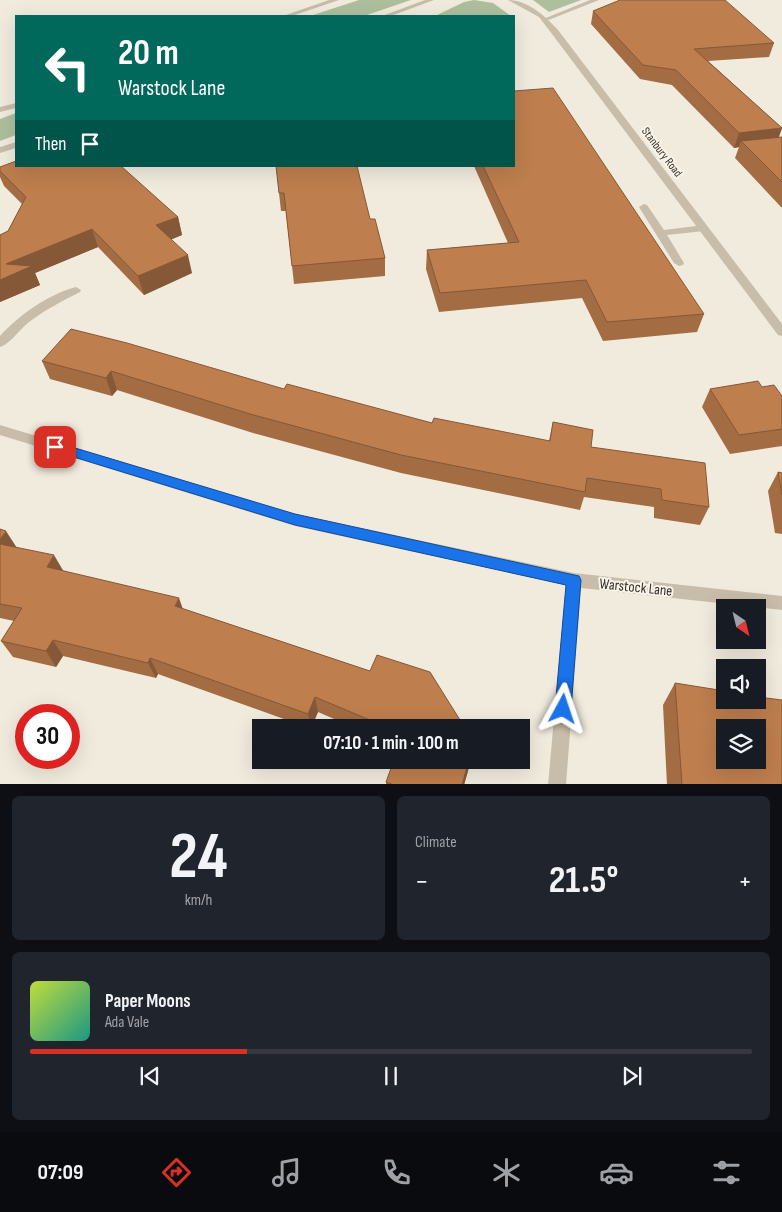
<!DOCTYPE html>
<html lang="en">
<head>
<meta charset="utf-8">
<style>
	body { margin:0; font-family:"Sofia Sans Condensed",sans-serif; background:#20242c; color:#f1f3f6; height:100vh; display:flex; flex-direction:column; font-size:19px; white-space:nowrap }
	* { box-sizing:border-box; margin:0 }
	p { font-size:16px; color:#9ea1a6 }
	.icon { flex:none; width:28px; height:28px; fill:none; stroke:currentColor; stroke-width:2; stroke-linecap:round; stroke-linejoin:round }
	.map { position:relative; height:784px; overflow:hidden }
	.side { display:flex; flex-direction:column; gap:12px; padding:12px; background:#0d0f14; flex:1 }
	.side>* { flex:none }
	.top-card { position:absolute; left:15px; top:15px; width:500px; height:152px; border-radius:0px; box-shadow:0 5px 20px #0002; background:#00695c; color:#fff; overflow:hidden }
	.needle { width:32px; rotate:145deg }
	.fabs { position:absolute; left:716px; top:599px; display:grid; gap:10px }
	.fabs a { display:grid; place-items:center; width:50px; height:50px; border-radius:0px; background:#171b24; box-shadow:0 5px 20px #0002; font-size:25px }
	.speed { position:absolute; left:15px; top:704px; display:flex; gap:10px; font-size:25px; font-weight:700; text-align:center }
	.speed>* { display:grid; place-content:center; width:65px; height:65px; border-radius:50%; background:#171b24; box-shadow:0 5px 20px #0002; line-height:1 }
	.speed .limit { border:8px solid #d22; background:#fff; color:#111 }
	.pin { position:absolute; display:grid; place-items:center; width:42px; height:42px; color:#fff; margin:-21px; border-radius:10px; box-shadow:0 2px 8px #0006 }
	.me { position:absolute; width:55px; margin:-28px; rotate:5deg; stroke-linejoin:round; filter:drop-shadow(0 0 4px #0008) }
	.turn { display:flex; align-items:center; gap:18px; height:105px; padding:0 20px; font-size:22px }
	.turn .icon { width:65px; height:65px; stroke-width:2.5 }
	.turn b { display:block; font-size:35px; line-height:42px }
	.then { display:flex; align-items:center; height:48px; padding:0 20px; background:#0003; gap:10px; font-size:19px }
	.big { font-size:38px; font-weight:700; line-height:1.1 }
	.side .widget { flex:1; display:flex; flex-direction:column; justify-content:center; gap:8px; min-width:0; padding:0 18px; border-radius:8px; background:#20242c }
	.side .dial { align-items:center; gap:0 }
	.dial b { font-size:65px; line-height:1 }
	.song { display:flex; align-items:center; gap:15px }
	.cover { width:60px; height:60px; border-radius:8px; background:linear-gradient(135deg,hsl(70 70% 55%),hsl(170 70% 35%)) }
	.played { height:5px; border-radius:2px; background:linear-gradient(90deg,#d93025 30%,#363941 30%) }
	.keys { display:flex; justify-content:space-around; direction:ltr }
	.heat { display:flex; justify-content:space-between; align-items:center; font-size:28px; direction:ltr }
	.side .tiles { flex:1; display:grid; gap:12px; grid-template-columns:1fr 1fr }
	.widget:last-child { grid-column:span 2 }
	.trip { position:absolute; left:252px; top:719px; width:278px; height:50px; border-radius:0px; background:#171b24; box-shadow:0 5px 20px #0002; font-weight:700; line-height:50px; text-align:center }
	.tabs { display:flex; height:80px; justify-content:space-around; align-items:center; background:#090b0e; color:#9ea1a6 }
	.tabs .icon { width:35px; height:35px }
	.tabs .selected { color:#d93025 }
	.tabs b { font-size:22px; color:#f1f3f6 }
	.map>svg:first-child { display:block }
</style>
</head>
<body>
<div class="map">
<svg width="782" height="785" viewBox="0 0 782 785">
	<rect width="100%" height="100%" fill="#f1ebde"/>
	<g fill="#aebf9e">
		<path d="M 359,0 L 411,0 L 364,16 L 310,16 Z"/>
		<path d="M 474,0 L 493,3 L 511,16 L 435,16 L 464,2 Z"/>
		<path d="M 533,0 L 581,0 L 549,12 Z"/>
		<path d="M 16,113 L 16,135 L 0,141 L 0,119 Z"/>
	</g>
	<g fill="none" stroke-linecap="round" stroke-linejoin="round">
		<g fill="#c8bdaa" fill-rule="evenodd">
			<path d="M 590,0 L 599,0 L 546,21 L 541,20 Z"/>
			<path d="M 644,204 L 647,205 L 664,230 L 704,225 L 709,228 L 704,231 L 667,235 L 684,263 L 683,265 L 679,266 L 674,263 L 639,207 Z"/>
		</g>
		<g fill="#c8bdaa" fill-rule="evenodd">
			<path d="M 508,0 C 528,0 545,16 558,30 L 782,324 L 782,336 L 778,335 L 552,34 L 539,17 Z"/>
			<path d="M 76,287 L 81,290 L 80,292 C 62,301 45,310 29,322 C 21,328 9,345 0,347 L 0,336 C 19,315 49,294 76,287 Z"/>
			<path d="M 0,425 L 295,514 L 574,573 L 782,596 L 782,610 L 581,588 L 566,785 L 548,785 L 566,585 L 295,526 L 0,435 Z"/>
		</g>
		<g fill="#c8bdaa" fill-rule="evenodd">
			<path d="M 329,0 L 339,0 L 292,16 L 283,16 Z"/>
			<path d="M 425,0 L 434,0 L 391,16 L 382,16 Z"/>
			<path d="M 16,103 L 16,108 L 0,112 L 0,107 Z"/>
			<path d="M 16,142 L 16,148 L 0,153 L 0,147 Z"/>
		</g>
	</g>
	<g fill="#a36c43">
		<path d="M 593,11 L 774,43 L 769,57 L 708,61 L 782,128 L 779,137 L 782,137 L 782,208 L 735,158 L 739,147 L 734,148 L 672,85 L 640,79 L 591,24 Z"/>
		<path d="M 276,166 L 370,219 L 385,258 L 385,276 L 294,284 L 286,211 L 281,211 Z"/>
		<path d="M 474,166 L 514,166 L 704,314 L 697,332 L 603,341 L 582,298 L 439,312 L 426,269 L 427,250 L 508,243 Z"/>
		<path d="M 0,167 L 178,217 L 182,235 L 171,239 L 192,273 L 144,295 L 98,247 L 35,273 L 40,285 L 0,302 L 0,235 L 8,231 L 22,204 L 4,186 L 0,177 Z"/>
		<path d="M 42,361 L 284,389 L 432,423 L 549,441 L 553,422 L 591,447 L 709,507 L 700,525 L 654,518 L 654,507 L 584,497 L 580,510 L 401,473 L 253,433 L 117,390 L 112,396 L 50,379 Z"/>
		<path d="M 762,387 L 782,396 L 782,446 L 730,454 L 702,407 L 710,389 Z"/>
		<path d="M 778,472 L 782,473 L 782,534 L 775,533 L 768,491 Z"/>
		<path d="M 0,529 L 16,547 L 63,571 L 183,609 L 465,728 L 355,728 L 318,712 L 311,728 L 309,728 L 158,674 L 156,678 L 63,656 L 56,667 L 13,657 L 1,641 L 14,621 L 0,618 Z"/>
		<path d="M 675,683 L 782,785 L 667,785 L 663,705 Z"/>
		<path d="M 471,760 L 464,785 L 386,785 L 386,782 Z"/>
	</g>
	<g fill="#855837">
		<path d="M 782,128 L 776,143 L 741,141 L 739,147 L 734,148 L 739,133 Z"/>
		<path d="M 178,217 L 182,235 L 161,244 L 156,225 Z"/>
		<path d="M 92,229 L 98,247 L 35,273 L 40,285 L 0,302 L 0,280 L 6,264 Z"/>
		<path d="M 188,255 L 192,273 L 144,295 L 138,276 Z"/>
		<path d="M 111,371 L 117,390 L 112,396 L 106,378 Z"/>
		<path d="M 6,531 L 17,548 L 0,546 L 0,540 Z"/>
		<path d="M 54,555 L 64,572 L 47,567 Z"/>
		<path d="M 179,598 L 185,615 L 175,606 Z"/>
		<path d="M 53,640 L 63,656 L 56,667 L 46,651 Z"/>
		<path d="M 150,658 L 158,674 L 156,678 L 148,663 Z"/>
		<path d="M 315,697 L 318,712 L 311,728 L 308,714 Z"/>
		<path d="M 469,760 L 471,760 L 464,785 L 462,785 Z"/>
	</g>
	<g fill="#be7e4e" stroke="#855837" fill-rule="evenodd">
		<path d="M 620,0 L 725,0 L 774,43 L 694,49 L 782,128 L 739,133 L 676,70 L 643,65 L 593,11 Z"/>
		<path d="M 553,88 L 704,314 L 607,322 L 586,280 L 440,293 L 427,250 L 519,242 L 483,166 L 514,166 L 514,91 Z"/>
		<path d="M 782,137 L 782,182 L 741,141 Z"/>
		<path d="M 16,161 L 16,166 L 121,166 L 178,217 L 156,225 L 188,255 L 138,276 L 92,229 L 6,264 L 32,266 L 0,280 L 0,235 L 8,231 L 26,197 L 0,171 L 0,167 Z"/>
		<path d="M 276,166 L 357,166 L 370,219 L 375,219 L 385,258 L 292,266 L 284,193 L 279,193 Z"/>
		<path d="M 71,329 L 127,343 L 284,389 L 287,384 L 432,423 L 434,418 L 550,441 L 553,422 L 593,430 L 591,447 L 705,463 L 709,507 L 662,500 L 661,489 L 587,478 L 585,492 L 401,455 L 250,414 L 111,371 L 106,378 L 42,361 Z"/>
		<path d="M 758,381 L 762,387 L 774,385 L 782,396 L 782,429 L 739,435 L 710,389 Z"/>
		<path d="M 778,472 L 782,473 L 782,495 Z"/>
		<path d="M 0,529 L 6,531 L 0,540 Z"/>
		<path d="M 0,544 L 54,555 L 47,567 L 179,598 L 175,606 L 370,671 L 377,655 L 430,672 L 465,728 L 385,728 L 384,726 L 315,697 L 308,714 L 150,658 L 148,663 L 53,640 L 46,651 L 1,641 L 22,608 L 0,604 Z"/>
		<path d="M 675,683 L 725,691 L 725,700 L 758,700 L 758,697 L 782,700 L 782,785 L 682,785 ZM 725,728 L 758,728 L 758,760 L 725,760 Z"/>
		<path d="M 394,760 L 469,760 L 462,785 L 394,785 L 386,782 Z"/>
	</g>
	<path fill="#1a73e8" stroke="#114b97" d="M 55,442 L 295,514 L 579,576 L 581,580 L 571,709 L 569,714 L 563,717 L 558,714 L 555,709 L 566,585 L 295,525 L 51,450 L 49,447 L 51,443 Z"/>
	<g text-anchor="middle" stroke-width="4" stroke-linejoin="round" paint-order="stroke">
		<g font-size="12" fill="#363029" stroke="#f9f4ea">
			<text transform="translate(662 152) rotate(53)" y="4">Stanbury Road</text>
		</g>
		<g font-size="15" fill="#363029" stroke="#f9f4ea">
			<text transform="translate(636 587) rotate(6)" y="5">Warstock Lane</text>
		</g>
	</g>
</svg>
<div class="fabs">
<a><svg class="needle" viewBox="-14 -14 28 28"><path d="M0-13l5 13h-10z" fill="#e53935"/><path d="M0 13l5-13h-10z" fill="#9ea1a6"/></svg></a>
<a><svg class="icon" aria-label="sound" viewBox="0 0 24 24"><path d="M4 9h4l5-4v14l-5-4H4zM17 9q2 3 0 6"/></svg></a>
<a><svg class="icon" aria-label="layers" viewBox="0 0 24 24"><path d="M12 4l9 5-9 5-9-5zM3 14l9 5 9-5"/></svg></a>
</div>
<div class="speed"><div class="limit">30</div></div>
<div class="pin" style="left:55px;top:447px;background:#d93025"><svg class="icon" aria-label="arrive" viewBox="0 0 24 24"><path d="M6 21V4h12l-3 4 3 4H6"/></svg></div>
<svg class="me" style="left:563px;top:709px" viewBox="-20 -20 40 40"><path d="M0-17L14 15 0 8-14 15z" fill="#1a73e8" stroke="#fff" stroke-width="4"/></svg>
<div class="trip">07:10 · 1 min · 100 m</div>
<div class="top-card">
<div class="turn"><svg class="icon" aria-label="left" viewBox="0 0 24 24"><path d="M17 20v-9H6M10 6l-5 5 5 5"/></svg><div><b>20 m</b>Warstock Lane</div></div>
<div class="then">Then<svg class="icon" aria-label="arrive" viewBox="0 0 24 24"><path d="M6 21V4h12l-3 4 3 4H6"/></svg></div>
</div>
</div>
<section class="side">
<div class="tiles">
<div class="widget dial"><b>24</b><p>km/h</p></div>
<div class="widget"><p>Climate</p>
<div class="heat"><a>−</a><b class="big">21.5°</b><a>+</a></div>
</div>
<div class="widget">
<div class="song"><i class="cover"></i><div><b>Paper Moons</b><p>Ada Vale</p></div></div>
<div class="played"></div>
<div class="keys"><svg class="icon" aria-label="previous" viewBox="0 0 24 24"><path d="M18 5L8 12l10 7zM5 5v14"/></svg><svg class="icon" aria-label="pause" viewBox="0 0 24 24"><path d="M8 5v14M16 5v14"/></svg><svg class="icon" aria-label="next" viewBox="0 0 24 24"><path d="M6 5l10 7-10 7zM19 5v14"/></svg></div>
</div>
</div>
</section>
<nav class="tabs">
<b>07:09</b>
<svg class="icon selected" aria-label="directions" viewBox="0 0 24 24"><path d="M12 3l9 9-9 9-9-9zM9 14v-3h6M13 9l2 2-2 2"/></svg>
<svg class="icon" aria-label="music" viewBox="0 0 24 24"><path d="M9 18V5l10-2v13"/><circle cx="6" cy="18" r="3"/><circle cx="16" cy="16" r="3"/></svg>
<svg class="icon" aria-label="phone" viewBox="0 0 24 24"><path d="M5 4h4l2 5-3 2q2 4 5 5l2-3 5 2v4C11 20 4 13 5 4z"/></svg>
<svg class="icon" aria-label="climate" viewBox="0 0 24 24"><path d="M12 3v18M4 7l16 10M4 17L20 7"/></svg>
<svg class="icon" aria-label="car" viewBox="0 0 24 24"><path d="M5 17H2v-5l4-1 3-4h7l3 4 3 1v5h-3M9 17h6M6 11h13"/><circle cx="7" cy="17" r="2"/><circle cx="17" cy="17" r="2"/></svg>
<svg class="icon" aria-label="filters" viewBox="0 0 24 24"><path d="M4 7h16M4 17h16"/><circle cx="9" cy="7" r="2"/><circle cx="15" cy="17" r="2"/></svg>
</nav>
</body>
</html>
